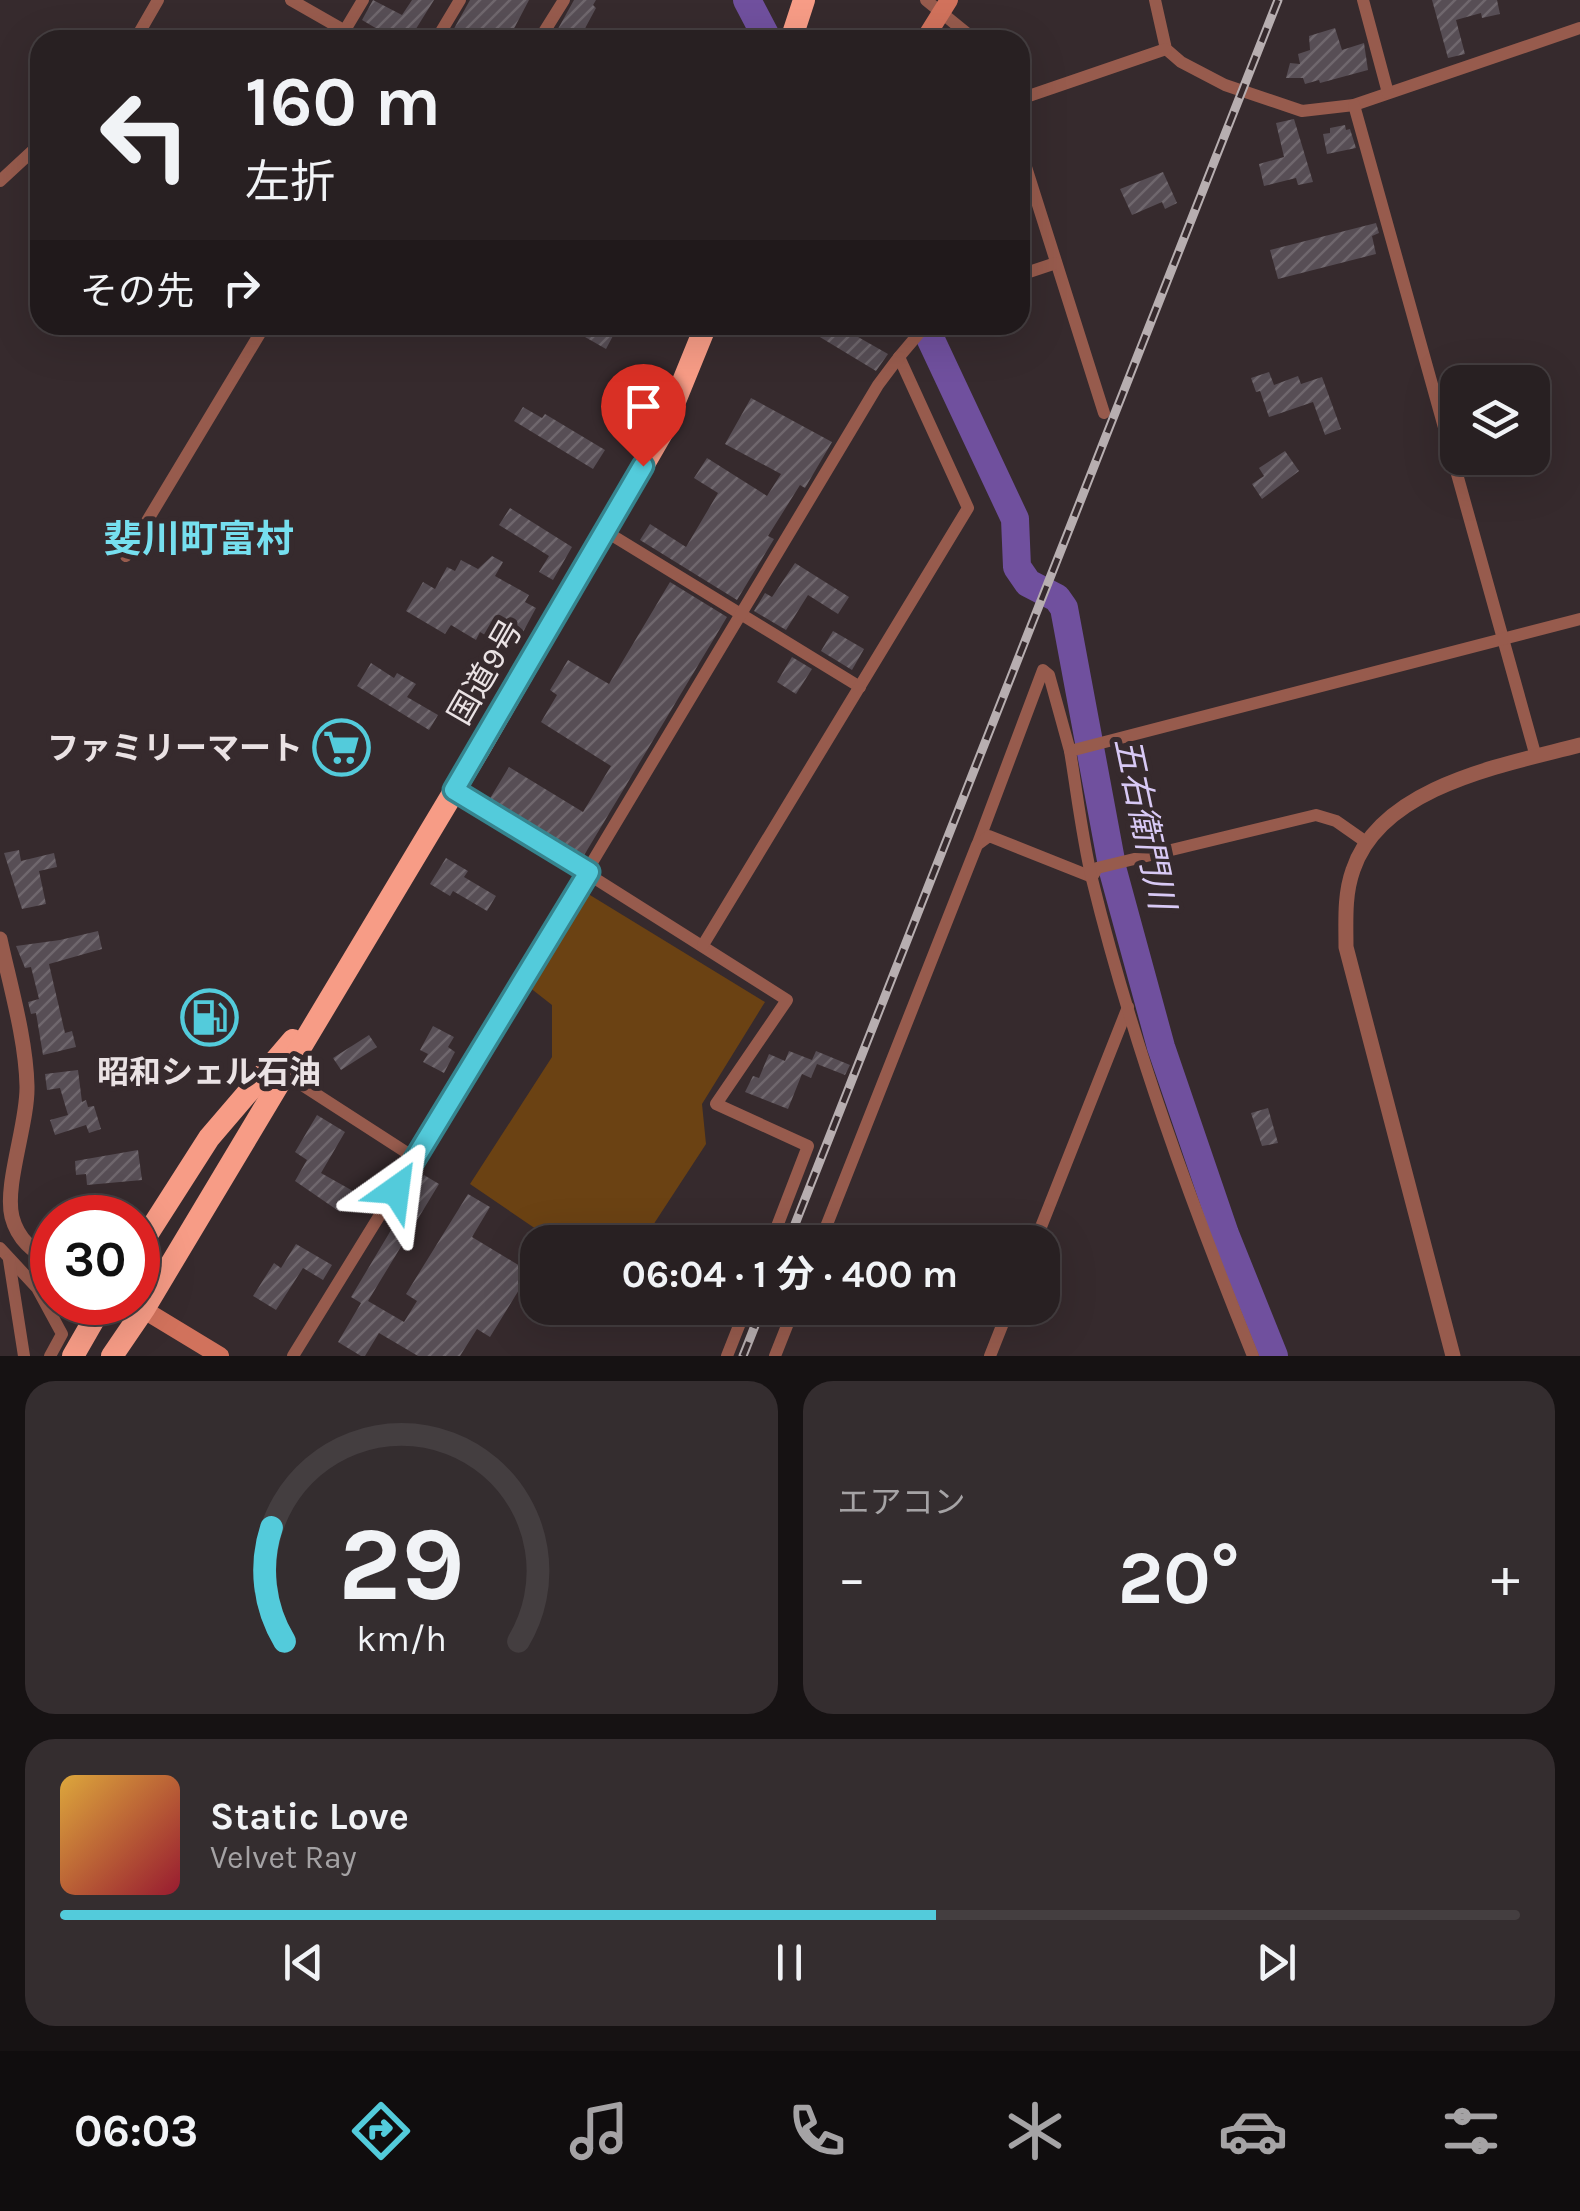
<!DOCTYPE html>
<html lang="ja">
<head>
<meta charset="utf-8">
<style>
	body { margin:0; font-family:Karla,"Noto Sans JP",sans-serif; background:#342d2f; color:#f1f3f6; height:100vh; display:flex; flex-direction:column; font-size:38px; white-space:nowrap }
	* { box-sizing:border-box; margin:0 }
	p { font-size:32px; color:#a5a3a5 }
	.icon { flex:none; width:55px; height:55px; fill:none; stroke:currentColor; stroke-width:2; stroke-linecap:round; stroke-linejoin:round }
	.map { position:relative; height:1356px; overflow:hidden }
	.sheet { display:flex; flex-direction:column; gap:25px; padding:25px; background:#161213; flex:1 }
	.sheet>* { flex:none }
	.banner { position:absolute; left:30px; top:30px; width:1000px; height:305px; border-radius:30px; box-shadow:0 10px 40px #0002,0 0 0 2px #443e40; background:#282022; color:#f1f3f6; overflow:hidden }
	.tools { position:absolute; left:1440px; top:365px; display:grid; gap:20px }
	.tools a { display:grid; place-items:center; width:110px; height:110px; border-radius:20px; background:#282022; box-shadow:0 10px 40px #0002,0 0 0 2px #443e40; font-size:50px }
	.speed { position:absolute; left:30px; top:1195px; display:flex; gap:20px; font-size:50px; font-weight:700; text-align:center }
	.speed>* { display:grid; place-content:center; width:130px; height:130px; border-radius:50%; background:#282022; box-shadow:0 10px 40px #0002,0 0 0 2px #443e40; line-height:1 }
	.speed .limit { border:15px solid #d22; background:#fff; color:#111 }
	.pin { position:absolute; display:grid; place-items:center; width:85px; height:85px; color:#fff; margin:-102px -42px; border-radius:50% 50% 50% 0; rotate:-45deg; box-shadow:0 0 10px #0007 }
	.pin .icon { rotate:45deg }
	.me { position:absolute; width:110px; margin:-55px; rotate:31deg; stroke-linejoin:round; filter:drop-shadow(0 0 8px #0008) }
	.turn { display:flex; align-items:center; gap:35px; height:210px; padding:0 50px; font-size:45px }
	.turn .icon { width:130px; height:130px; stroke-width:2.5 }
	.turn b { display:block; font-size:70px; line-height:85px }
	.then { display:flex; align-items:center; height:95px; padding:0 50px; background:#0003; gap:20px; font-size:38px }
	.big { font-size:75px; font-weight:700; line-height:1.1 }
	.sheet .tile { flex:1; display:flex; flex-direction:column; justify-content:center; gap:15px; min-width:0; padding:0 35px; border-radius:30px; background:#342d2f }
	.sheet .dial { align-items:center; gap:0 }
	.dial svg { height:260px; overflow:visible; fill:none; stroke:#443e40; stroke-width:7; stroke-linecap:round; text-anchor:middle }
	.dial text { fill:#f1f3f6; stroke:none }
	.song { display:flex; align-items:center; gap:30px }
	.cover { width:120px; height:120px; border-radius:15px; background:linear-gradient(135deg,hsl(40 70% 55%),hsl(350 70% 35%)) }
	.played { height:10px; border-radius:5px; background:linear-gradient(90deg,#53cbdb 60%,#443e40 60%) }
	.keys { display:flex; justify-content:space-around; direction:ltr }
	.heat { display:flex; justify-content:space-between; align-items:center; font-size:55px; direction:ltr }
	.sheet .tiles { flex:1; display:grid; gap:25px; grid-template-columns:1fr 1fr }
	.tile:last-child { grid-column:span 2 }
	.trip { position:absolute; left:520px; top:1225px; width:540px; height:100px; border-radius:30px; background:#282022; box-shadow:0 10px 40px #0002,0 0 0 2px #443e40; font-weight:700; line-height:100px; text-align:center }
	.tab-bar { display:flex; height:160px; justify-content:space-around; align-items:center; background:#100d0e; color:#a5a3a5 }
	.tab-bar .icon { width:70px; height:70px }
	.tab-bar .current { color:#53cbdb }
	.tab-bar b { font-size:45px; color:#f1f3f6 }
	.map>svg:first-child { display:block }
</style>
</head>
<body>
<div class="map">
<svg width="1580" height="1356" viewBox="0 0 1580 1356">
	<defs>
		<pattern id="building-hatch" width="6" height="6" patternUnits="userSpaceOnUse" patternTransform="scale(2.5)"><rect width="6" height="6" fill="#574e55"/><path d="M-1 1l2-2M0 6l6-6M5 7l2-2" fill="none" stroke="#6f676d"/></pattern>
	</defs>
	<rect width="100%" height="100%" fill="#362a2d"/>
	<path fill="#6b4213" d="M 585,892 L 765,1002 L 702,1104 L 706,1144 L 642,1242 L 618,1242 L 615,1236 L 601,1242 L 555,1242 L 470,1184 L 552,1057 L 552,1005 L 529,987 Z"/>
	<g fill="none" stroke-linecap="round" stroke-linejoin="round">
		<g stroke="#70509e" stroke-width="28">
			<path d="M 747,0 L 768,40"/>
			<path d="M 924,325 L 1015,519 L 1017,567 L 1028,583 L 1057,598 L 1064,608 L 1113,871 L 1161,1047 L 1225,1234 L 1274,1356"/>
		</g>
	</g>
	<g fill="url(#building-hatch)">
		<path d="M 373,0 L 402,15 L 412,0 L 434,0 L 409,40 L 396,40 L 362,20 Z"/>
		<path d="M 470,0 L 529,0 L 508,40 L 460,40 L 451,34 Z"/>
		<path d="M 574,0 L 596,0 L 593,5 L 596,8 L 582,34 L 579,32 L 574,40 L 561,40 L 554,36 Z"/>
		<path d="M 1432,0 L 1497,0 L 1500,14 L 1482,18 L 1481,13 L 1456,20 L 1465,54 L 1448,58 Z"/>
		<path d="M 1335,28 L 1342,50 L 1364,43 L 1368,70 L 1320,83 L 1319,80 L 1305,84 L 1303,78 L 1286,78 L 1290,63 L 1300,64 L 1298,54 L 1310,50 L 1309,36 Z"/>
		<path d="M 1294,119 L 1313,182 L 1298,185 L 1296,178 L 1264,186 L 1259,164 L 1284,157 L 1276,123 Z"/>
		<path d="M 1345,125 L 1346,130 L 1350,129 L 1356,148 L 1327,154 L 1323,134 L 1330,133 L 1330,128 Z"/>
		<path d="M 1163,172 L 1177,203 L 1165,209 L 1162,202 L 1132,215 L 1120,189 Z"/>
		<path d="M 1376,223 L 1379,233 L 1372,236 L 1376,254 L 1278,279 L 1270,250 Z"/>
		<path d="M 564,325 L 600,325 L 614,334 L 606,349 Z"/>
		<path d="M 800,325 L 837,325 L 888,354 L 876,371 Z"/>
		<path d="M 1269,372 L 1274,385 L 1298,376 L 1301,384 L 1322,377 L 1341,429 L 1325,435 L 1313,402 L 1269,417 L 1260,391 L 1256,392 L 1251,378 Z"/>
		<path d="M 751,398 L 832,442 L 805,488 L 800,485 L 768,536 L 774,539 L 737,600 L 640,540 L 650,524 L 686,547 L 718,493 L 694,478 L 707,458 L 767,496 L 781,474 L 725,444 Z"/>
		<path d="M 523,407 L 542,418 L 545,414 L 605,450 L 593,469 L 514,421 Z"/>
		<path d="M 1285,451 L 1299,471 L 1262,499 L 1252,484 L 1264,476 L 1259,468 Z"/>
		<path d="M 510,508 L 572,547 L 553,580 L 539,572 L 549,556 L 499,525 Z"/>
		<path d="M 492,556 L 503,562 L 495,576 L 529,595 L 525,602 L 536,608 L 522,634 L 505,624 L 495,641 L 480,632 L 476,640 L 451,625 L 445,634 L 406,611 L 423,582 L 435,589 L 447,567 L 455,571 L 461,560 L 478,569 Z"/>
		<path d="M 795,563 L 849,597 L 838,614 L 808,595 L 786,630 L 754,611 L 765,593 L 772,597 Z"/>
		<path d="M 670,582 L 727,617 L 583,857 L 489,800 L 509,767 L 583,812 L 611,766 L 541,722 L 557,695 L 550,690 L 568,660 L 609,684 Z"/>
		<path d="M 833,631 L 864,649 L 852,670 L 821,651 Z"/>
		<path d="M 792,657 L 812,669 L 796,694 L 777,682 Z"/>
		<path d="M 371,663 L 394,678 L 397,673 L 416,684 L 407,697 L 438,715 L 429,730 L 357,686 Z"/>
		<path d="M 342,725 L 363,738 L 341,772 L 320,758 Z"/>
		<path d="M 19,850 L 21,861 L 54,853 L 57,867 L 39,871 L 46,904 L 22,909 L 4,853 Z"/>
		<path d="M 446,858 L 468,871 L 464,877 L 496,896 L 487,911 L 453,891 L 450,896 L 430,884 Z"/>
		<path d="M 98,931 L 102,949 L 49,964 L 65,1033 L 72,1031 L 76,1047 L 43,1055 L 36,1013 L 31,1014 L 28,1002 L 39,999 L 31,967 L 25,968 L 16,946 L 60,940 Z"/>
		<path d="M 433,1026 L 454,1037 L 448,1047 L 455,1052 L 444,1073 L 423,1062 L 428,1054 L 420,1050 Z"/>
		<path d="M 369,1035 L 377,1047 L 341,1070 L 333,1058 Z"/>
		<path d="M 789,1051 L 812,1060 L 816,1051 L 850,1065 L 845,1075 L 817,1064 L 811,1078 L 802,1074 L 788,1109 L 745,1092 L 753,1076 L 759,1078 L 769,1054 L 785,1061 Z"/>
		<path d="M 78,1070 L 82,1102 L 86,1100 L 88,1107 L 94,1106 L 101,1129 L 89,1133 L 86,1125 L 55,1135 L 50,1120 L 68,1115 L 60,1088 L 47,1090 L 45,1074 Z"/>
		<path d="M 1268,1108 L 1278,1143 L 1262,1146 L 1251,1113 Z"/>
		<path d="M 317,1115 L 345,1132 L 321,1173 L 353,1191 L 340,1212 L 295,1181 L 307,1160 L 295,1152 Z"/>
		<path d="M 138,1150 L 142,1180 L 87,1185 L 86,1174 L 76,1175 L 75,1161 Z"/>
		<path d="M 424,1175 L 439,1184 L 368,1301 L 404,1322 L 417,1301 L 406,1294 L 468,1194 L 490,1207 L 472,1237 L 530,1272 L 490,1337 L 477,1329 L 460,1356 L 418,1356 L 379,1333 L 365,1356 L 361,1356 L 338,1342 L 361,1303 L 351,1297 Z"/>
		<path d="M 296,1244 L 332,1265 L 323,1280 L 303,1268 L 276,1310 L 253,1296 L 274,1263 L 281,1268 Z"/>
	</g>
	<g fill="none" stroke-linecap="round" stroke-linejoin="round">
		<g stroke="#975b4d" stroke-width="12">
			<path d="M 291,0 L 361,40"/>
			<path d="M 926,0 L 975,40"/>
			<path d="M 1155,0 L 1166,49 L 1181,62 L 1225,85 L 1302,111 L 1354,105 L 1580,28"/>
			<path d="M 1363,0 L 1388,93"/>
			<path d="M 345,30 L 363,0"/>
			<path d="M 135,40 L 158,0"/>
			<path d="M 436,40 L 460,0"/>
			<path d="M 539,40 L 564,0"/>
			<path d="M 1020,99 L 1166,49"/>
			<path d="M 1354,105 L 1536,757"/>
			<path d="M 1020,148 L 1104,413"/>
			<path d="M 0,181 L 40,144"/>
			<path d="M 1020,275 L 1056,263"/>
			<path d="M 605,531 L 860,687"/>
			<path d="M 126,556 L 265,325"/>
			<path d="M 455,790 L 787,1000 L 716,1104 L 808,1146 L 771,1242"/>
			<path d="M 978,843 L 1043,670 L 1049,675 L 1070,751"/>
			<path d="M 703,945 L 968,508 L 899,357 L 926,325"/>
			<path d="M 285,1074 L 415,1158 L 293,1356"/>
			<path d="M 415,1158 L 878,385 L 899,357"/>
			<path d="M 820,1242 L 977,845 L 989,836 L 1092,877 L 1097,868 L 1316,815 L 1336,821 L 1366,842"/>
			<path d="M 1035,1242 L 1128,1007"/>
			<path d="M 0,1248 L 37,1288 L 62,1334 L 50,1356"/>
			<path d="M 9,1260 L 24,1356"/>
			<path d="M 727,1356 L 746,1308"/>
			<path d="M 775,1356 L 794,1308"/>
			<path d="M 990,1356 L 1009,1308"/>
			<path d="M 1253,1356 C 1190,1201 1132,1042 1092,879 C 1082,837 1077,793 1070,751 L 1580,619"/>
		</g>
		<g stroke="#975b4d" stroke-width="15">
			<path d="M 0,939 C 10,985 26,1039 27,1086 C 28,1123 4,1185 12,1217 C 18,1240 33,1251 52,1262"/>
			<path d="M 1453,1356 L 1346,947 C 1346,922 1344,895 1353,870 C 1381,786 1504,765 1580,745"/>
		</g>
		<g stroke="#d1725c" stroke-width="18">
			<path d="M 924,40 L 949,0"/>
			<path d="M 725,325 L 734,325"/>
			<path d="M 131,1302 L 220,1356"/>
		</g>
		<g stroke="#f79c86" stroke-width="22">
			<path d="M 791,40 L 804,0"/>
			<path d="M 138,1249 L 209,1138 L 293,1040"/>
			<path d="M 73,1356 L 104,1302"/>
			<path d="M 112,1356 L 144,1309 L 480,748 L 662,433 L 706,325"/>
		</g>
		<defs>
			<g id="rail">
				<path d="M 788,1242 L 1278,0"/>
				<path d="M 743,1356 L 762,1308"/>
			</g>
		</defs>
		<use href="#rail" stroke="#b7aeb0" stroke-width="9"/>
		<use href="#rail" stroke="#362a2d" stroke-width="5" stroke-dasharray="15" stroke-linecap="butt"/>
	</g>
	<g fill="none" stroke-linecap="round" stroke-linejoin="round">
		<defs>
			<path id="route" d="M 396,1190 L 589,872 L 454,790 L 643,466"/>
		</defs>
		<use href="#route" stroke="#36848e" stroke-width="25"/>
		<use href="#route" stroke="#53cbdb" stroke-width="18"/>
	</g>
	<defs>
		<symbol id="supermarket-ring" viewBox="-11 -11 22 22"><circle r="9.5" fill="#362a2d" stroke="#53cbdb" stroke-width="1.5"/><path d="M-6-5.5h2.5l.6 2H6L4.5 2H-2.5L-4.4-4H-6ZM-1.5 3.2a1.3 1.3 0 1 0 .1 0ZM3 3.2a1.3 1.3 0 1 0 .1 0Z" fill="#53cbdb"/></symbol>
		<symbol id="fuel-ring" viewBox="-11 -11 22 22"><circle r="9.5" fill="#362a2d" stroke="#53cbdb" stroke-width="1.5"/><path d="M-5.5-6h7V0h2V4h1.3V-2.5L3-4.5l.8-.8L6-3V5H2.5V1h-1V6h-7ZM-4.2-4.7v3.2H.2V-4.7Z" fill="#53cbdb"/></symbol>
	</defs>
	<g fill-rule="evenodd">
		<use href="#supermarket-ring" x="310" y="716" width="63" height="63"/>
		<use href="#fuel-ring" x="178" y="986" width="63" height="63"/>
	</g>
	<g text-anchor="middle" stroke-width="10" stroke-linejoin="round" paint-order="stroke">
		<g font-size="32" fill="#eae2e4" stroke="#362a2d">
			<text transform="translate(485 672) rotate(-60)" y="11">国道9号</text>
		</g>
		<g font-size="32" font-weight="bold" fill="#eae2e4" stroke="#362a2d" text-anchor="end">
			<text x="303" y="759">ファミリーマート</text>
			<text x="209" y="1083" text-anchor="middle">昭和シェル石油</text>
		</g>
		<g font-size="35" font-style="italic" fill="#d8c9f5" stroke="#362a2d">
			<text transform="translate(1145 823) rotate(78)" y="12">五右衛門川</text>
		</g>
		<g font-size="38" font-weight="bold" fill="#76dfef" stroke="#362a2d">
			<text x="199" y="552">斐川町富村</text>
		</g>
	</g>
</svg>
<div class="tools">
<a><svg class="icon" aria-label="layers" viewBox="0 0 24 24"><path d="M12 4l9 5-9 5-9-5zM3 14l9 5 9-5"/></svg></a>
</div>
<div class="speed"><div class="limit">30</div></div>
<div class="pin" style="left:643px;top:466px;background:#d93025"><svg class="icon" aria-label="arrive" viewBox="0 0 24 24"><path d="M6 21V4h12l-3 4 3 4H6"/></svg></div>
<svg class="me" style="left:396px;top:1190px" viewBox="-20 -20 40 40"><path d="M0-17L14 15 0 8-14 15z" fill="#53cbdb" stroke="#fff" stroke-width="4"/></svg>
<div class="trip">06:04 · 1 分 · 400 m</div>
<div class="banner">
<div class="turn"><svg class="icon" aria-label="left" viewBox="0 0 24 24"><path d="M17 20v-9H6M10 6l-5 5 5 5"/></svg><div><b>160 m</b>左折</div></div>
<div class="then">その先<svg class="icon" aria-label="right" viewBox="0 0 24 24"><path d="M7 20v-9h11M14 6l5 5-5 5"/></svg></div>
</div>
</div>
<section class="sheet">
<div class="tiles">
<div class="tile dial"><svg viewBox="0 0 100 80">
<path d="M14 69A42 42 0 1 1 86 69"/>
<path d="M14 69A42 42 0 0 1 10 34" stroke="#53cbdb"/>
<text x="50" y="56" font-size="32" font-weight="700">29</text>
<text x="50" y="72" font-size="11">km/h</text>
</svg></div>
<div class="tile"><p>エアコン</p>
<div class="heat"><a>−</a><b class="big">20°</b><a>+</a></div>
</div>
<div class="tile">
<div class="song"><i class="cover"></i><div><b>Static Love</b><p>Velvet Ray</p></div></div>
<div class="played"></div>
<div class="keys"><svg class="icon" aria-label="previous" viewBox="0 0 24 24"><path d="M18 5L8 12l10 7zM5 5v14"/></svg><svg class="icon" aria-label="pause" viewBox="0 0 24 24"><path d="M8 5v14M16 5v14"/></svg><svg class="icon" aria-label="next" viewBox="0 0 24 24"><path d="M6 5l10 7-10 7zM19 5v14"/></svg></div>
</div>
</div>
</section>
<nav class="tab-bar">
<b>06:03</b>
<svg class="icon current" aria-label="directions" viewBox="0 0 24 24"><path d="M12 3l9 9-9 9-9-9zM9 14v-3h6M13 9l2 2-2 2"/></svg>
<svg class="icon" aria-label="music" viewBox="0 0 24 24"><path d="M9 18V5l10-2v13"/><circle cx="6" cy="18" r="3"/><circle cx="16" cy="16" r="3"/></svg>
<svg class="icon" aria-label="phone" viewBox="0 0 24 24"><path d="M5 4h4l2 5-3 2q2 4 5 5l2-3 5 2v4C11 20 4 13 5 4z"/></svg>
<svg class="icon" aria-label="climate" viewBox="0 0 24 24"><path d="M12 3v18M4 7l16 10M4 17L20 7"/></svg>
<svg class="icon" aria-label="car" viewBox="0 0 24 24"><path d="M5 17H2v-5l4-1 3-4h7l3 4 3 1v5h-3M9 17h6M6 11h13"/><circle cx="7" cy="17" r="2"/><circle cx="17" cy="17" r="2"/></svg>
<svg class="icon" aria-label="filters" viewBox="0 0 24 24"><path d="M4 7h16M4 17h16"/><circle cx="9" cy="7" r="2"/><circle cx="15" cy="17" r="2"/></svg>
</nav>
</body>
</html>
